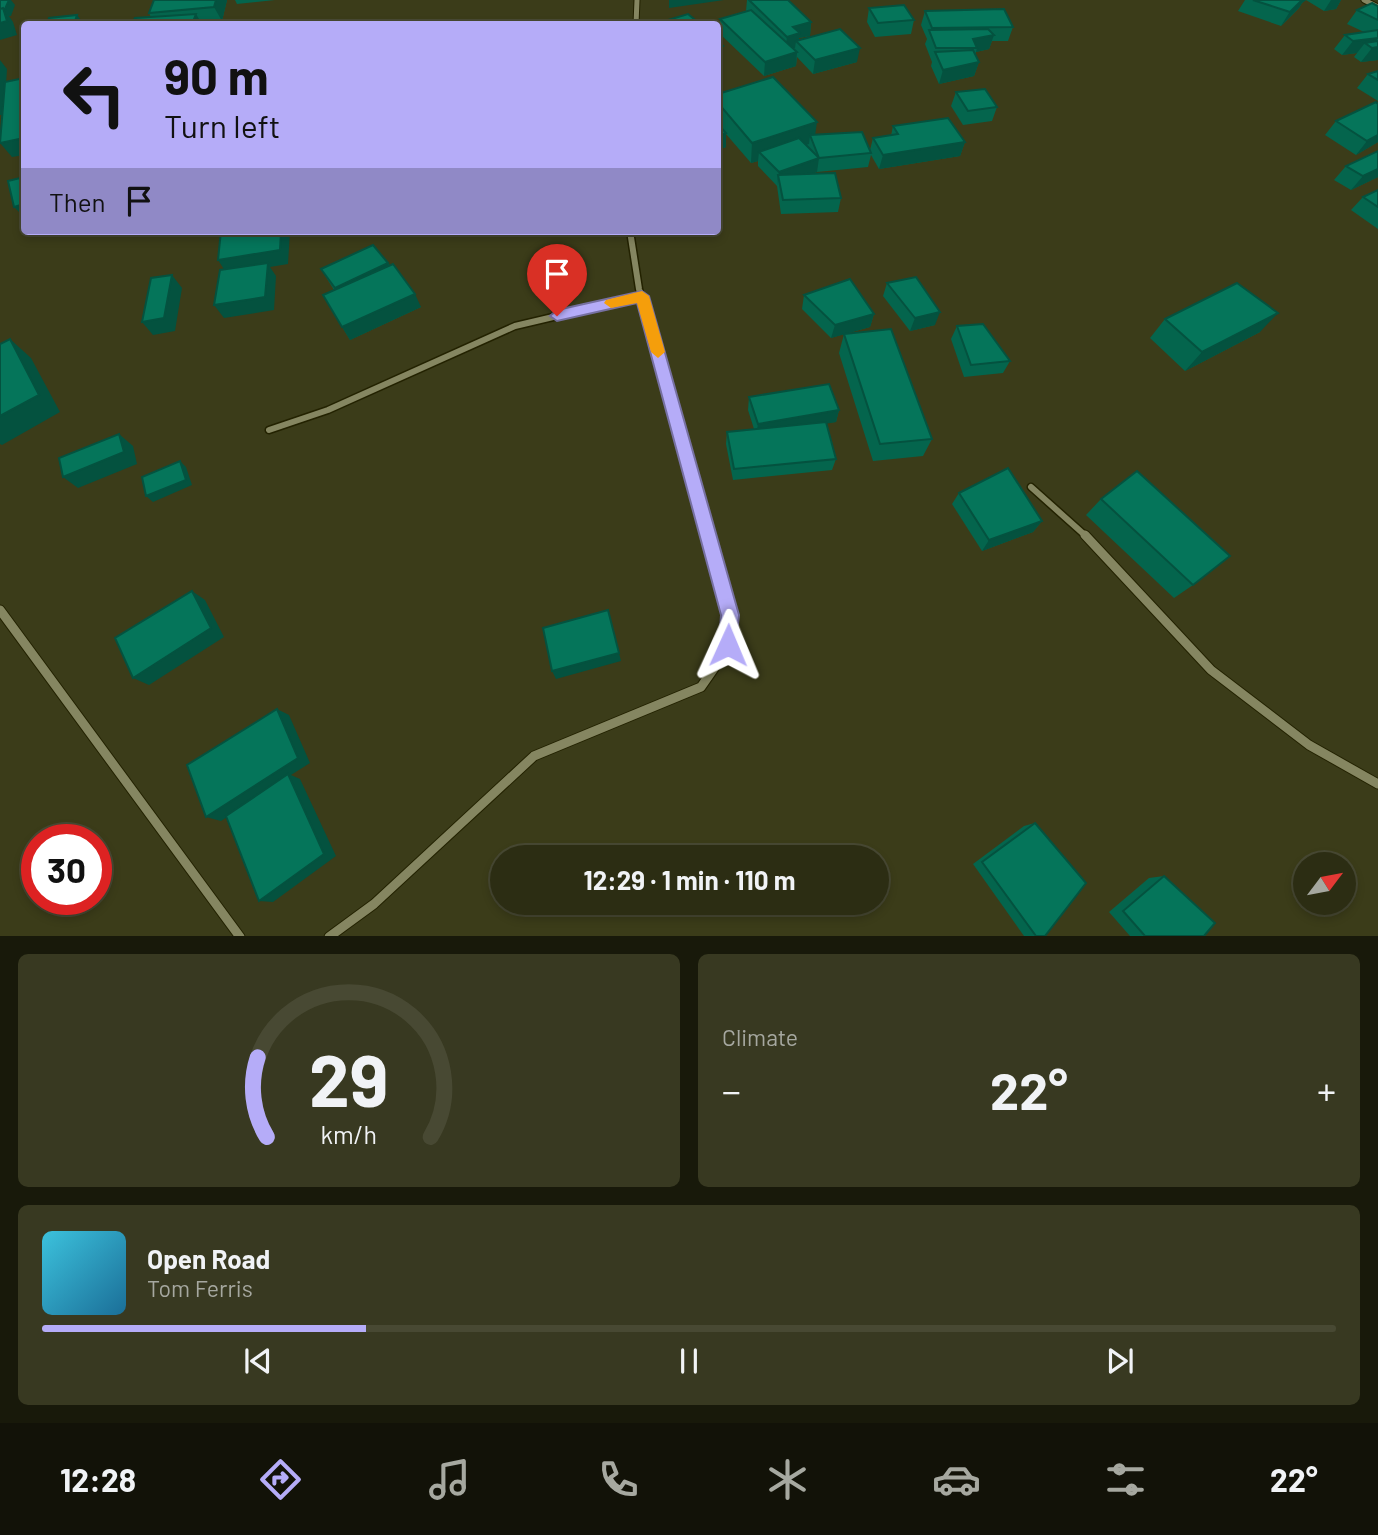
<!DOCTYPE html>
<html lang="en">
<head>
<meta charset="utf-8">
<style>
	body { margin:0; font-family:Barlow,sans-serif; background:#383921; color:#f1f3f6; height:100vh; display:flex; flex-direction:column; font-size:26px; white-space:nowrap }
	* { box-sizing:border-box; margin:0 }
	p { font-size:23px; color:#a6a8a0 }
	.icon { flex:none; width:38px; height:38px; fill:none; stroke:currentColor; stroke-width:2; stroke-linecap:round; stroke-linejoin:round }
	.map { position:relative; height:936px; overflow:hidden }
	.sheet { display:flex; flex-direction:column; gap:18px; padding:18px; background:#18190a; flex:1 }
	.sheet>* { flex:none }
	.top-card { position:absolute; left:21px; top:21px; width:700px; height:214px; border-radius:7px; box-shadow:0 4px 10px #0003,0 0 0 2px #484933; background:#b5acf8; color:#111; overflow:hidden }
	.needle { width:46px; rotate:58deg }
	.fabs { position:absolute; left:1293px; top:852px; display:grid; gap:14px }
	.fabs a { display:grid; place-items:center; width:63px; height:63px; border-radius:50%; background:#2c2d13; box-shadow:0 4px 10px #0003,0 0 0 2px #484933; font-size:35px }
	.speed { position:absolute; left:21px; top:824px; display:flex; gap:14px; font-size:35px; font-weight:700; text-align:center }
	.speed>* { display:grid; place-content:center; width:91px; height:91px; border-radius:50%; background:#2c2d13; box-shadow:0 4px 10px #0003,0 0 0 2px #484933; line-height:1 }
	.speed .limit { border:10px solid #d22; background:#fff; color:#111 }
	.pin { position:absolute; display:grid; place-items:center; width:60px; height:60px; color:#fff; margin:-72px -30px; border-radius:50% 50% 50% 0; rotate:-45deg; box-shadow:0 0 7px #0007 }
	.pin .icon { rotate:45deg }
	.me { position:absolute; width:77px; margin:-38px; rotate:1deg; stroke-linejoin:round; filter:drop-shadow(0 0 5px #0008) }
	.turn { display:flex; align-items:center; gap:24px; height:147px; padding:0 28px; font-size:32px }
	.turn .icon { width:91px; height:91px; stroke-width:2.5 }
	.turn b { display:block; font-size:49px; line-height:60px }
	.then { display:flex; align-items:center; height:66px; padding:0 28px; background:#0003; gap:14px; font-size:26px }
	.big { font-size:52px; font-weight:700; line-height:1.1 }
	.sheet .tile { flex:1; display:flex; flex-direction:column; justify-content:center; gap:10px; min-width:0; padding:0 24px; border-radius:10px; background:#383921 }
	.sheet .dial { align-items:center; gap:0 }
	.dial svg { height:182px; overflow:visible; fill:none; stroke:#484933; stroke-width:7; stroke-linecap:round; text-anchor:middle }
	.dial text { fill:#f1f3f6; stroke:none }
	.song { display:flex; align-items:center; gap:21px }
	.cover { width:84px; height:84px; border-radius:10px; background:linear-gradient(135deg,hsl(190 70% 55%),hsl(200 70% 35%)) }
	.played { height:7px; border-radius:4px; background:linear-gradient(90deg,#b5acf8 25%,#484933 25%) }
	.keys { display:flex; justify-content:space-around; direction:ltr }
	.heat { display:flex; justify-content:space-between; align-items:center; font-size:38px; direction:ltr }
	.sheet .tiles { flex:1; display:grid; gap:18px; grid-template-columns:1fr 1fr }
	.tile:last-child { grid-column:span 2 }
	.trip { position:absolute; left:490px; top:845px; width:399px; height:70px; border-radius:35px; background:#2c2d13; box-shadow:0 4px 10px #0003,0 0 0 2px #484933; font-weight:700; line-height:70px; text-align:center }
	.dock { display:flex; height:112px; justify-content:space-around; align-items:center; background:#121208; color:#a6a8a0 }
	.dock .icon { width:49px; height:49px }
	.dock .selected { color:#b5acf8 }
	.dock b { font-size:32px; color:#f1f3f6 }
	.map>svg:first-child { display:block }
</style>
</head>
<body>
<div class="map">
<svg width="1378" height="937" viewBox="0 0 1378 937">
	<rect width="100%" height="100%" fill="#3b3c19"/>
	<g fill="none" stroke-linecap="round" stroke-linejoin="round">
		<defs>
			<g id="street-far2">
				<path d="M 1364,0 L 1378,7"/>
				<path d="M 636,24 L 637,0"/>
			</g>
			<g id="street-far1">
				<path d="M 630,231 L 639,289 L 708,537"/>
				<path d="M 269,430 L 328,410 L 515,326 L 642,296"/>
				<path d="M 1031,487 L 1087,537"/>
			</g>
			<g id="street">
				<path d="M 1085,535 L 1211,670 L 1309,745 L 1378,784"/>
				<path d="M 0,610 L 240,937"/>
				<path d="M 329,937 L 374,904 L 534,756 L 701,687 L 724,654 L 730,615 L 708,535"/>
			</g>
		</defs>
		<use href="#street-far2" stroke="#232200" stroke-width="7"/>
		<use href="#street-far1" stroke="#232200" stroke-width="9"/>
		<use href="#street" stroke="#232200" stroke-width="11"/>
		<use href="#street-far2" stroke="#858661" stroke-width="5"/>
		<use href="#street-far1" stroke="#858661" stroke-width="6"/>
		<use href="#street" stroke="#858661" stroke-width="9"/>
	</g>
	<g fill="#04654d">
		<path d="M 227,0 L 222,21 L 201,23 L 202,24 L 131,24 L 151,17 L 149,13 Z"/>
		<path d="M 235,0 L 275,0 L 237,4 Z"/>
		<path d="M 747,0 L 788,0 L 811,22 L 810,36 L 799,38 L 799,40 L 857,62 L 813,74 L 797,57 L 796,66 L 764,76 L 719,33 L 720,19 L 746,11 Z"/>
		<path d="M 1245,0 L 1341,0 L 1336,9 L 1324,11 L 1306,0 L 1302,3 L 1299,8 L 1281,26 L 1238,11 Z"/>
		<path d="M 1378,6 L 1378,60 L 1361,62 L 1354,57 L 1357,53 L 1342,55 L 1334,49 L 1345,35 L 1364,32 L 1347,24 L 1357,10 Z"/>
		<path d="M 869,8 L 914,20 L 911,34 L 875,37 L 867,22 Z"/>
		<path d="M 925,11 L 1013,27 L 1008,41 L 992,41 L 989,49 L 976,52 L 975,55 L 979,62 L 974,76 L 939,84 L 931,66 L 932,62 L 925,44 L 927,39 L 921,25 Z"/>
		<path d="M 1378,71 L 1378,101 L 1357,88 L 1368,74 Z"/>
		<path d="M 956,92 L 997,107 L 992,121 L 963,125 L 951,106 Z"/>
		<path d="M 718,94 L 815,135 L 870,150 L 873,138 L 891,136 L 893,126 L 965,142 L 960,156 L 879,169 L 871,155 L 868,167 L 817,172 L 810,174 L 841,198 L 838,212 L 781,214 L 777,186 L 758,166 L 758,161 L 751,163 L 726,134 L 726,147 L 718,150 Z"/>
		<path d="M 1378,104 L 1378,142 L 1356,155 L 1325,135 L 1336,121 Z"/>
		<path d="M 1346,166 L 1378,177 L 1351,190 L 1334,180 Z"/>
		<path d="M 1378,190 L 1378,229 L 1351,210 L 1363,197 Z"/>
		<path d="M 388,263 L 421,307 L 350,340 L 323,295 L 334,290 L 321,269 Z"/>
		<path d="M 887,283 L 935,325 L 910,331 L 883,296 Z"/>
		<path d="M 804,295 L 874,314 L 870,327 L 845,334 L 932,439 L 923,456 L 873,461 L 839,353 L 844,334 L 831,338 L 802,309 Z"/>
		<path d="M 1165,319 L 1260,332 L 1185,371 L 1150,338 Z"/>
		<path d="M 957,326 L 1010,361 L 1003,373 L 964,377 L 951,339 Z"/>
		<path d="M 749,397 L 839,410 L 836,422 L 826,423 L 836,459 L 832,470 L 733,480 L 726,444 L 727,432 L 754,429 L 748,410 Z"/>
		<path d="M 959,493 L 1042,521 L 1033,532 L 982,551 L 952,504 Z"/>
		<path d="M 1101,499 L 1193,585 L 1174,598 L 1086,515 Z"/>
		<path d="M 1035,823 L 1045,936 L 1024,936 L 973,864 L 1024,826 Z"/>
		<path d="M 1164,876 L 1204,936 L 1130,936 L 1109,912 L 1149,878 Z"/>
	</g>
	<g fill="#04523f">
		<path d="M 9,0 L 11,0 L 15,5 L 11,16 L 9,16 L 13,22 L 17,35 L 0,40 L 0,23 L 3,8 Z"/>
		<path d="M 216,0 L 227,0 L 222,21 L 214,7 Z"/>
		<path d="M 669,0 L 724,0 L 669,8 Z"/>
		<path d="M 1297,0 L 1306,0 L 1302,3 L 1299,8 L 1281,26 Z"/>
		<path d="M 1331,0 L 1341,0 L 1336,9 L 1324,11 Z"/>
		<path d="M 196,14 L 202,24 L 192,24 Z"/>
		<path d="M 77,15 L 84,24 L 74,24 Z"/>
		<path d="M 811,22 L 810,36 L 799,38 L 799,44 L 796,41 L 795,48 L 785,51 L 787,37 L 793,27 Z"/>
		<path d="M 994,35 L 989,49 L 976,52 L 977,48 L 973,39 Z"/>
		<path d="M 1378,38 L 1371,48 L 1365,43 L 1357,53 L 1342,55 L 1353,41 Z"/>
		<path d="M 723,46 L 723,60 L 718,61 L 718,70 L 718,48 Z"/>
		<path d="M 1378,47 L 1378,60 L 1361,62 L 1372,48 Z"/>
		<path d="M 860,48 L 857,62 L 813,74 L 815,60 Z"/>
		<path d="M 797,52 L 796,66 L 764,76 L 765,62 Z"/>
		<path d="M 0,60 L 7,69 L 4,115 L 0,115 Z"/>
		<path d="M 979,62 L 974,76 L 939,84 L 943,70 Z"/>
		<path d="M 817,122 L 814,143 L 810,135 L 809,144 L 765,158 L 759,152 L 758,161 L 751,163 L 752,143 Z"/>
		<path d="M 726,133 L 726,147 L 718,150 L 718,136 Z"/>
		<path d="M 1378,135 L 1378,142 L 1356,155 L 1367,141 Z"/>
		<path d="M 24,138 L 24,155 L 12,157 L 0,143 Z"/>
		<path d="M 965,142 L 960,156 L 879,169 L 883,155 Z"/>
		<path d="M 819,158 L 817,172 L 780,185 L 778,175 L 777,186 L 779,172 Z"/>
		<path d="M 1378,169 L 1378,177 L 1351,190 L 1363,176 Z"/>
		<path d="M 24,204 L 24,217 L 14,207 Z"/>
		<path d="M 281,231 L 290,231 L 288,264 L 270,267 L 276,276 L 274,310 L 224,318 L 214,305 L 227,274 L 218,260 Z"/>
		<path d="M 388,263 L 394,276 L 342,301 L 335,288 Z"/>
		<path d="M 172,275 L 182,288 L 175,331 L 153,335 L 142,322 Z"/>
		<path d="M 415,294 L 421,307 L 350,340 L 342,327 Z"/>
		<path d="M 940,312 L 935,325 L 910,331 L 915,318 Z"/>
		<path d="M 1278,313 L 1260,332 L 1185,371 L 1202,352 Z"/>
		<path d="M 874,314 L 870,327 L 831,338 L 835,325 Z"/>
		<path d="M 10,339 L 31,358 L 60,412 L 2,445 L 0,444 L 0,416 Z"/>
		<path d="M 839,410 L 836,422 L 756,436 L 758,424 Z"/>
		<path d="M 119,434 L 133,446 L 137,464 L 78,488 L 63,477 Z"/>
		<path d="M 180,461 L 186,467 L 192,485 L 153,502 L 146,496 Z"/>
		<path d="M 1042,521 L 1033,532 L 982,551 L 989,540 Z"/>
		<path d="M 192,591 L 205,600 L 224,637 L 149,685 L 133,678 Z"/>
		<path d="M 619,653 L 621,661 L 556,679 L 552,671 Z"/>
		<path d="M 277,709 L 289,715 L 310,763 L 291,775 L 300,779 L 336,856 L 273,902 L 259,901 L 289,777 L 221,821 L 206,817 Z"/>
	</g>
	<g fill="#05755a" stroke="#04523f" stroke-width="2">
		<path d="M 0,0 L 9,0 L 5,9 L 0,9 Z"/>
		<path d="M 154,0 L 216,0 L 214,7 L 149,13 Z"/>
		<path d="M 749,0 L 788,0 L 811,22 L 793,27 L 800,33 L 787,37 Z"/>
		<path d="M 1253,0 L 1302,0 L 1290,12 Z"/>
		<path d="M 1372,3 L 1378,6 L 1378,20 L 1357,10 Z"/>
		<path d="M 904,5 L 914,20 L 878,23 L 869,8 Z"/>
		<path d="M 3,8 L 7,21 L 0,23 L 0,9 Z"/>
		<path d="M 1004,9 L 1013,27 L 932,28 L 925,11 Z"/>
		<path d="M 751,10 L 797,52 L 765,62 L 720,19 Z"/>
		<path d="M 196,14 L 192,24 L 131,24 L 135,18 Z"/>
		<path d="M 688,14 L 700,24 L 660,24 L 658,23 Z"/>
		<path d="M 77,15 L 74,24 L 47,24 L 49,18 Z"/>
		<path d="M 840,29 L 860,48 L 815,60 L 796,41 Z"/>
		<path d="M 988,29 L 994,35 L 973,39 L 977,48 L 936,48 L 929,30 Z"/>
		<path d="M 1378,30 L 1378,38 L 1353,41 L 1345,35 Z"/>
		<path d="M 718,41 L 723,46 L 718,48 Z"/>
		<path d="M 1378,41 L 1378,47 L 1372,48 L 1365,43 Z"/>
		<path d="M 973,50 L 979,62 L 943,70 L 935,52 Z"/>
		<path d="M 1378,71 L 1378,80 L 1368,74 Z"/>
		<path d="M 773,77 L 817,122 L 752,143 L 718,103 L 718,94 Z"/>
		<path d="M 24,78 L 24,138 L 0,143 L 5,82 Z"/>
		<path d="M 985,89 L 997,107 L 968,111 L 956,92 Z"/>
		<path d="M 1376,102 L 1378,104 L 1378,135 L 1367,141 L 1336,121 Z"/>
		<path d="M 948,118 L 965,142 L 883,155 L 873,138 L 898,134 L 893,126 Z"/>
		<path d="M 718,124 L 726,133 L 718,136 Z"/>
		<path d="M 862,132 L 871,153 L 819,158 L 779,172 L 759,152 L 799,138 L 819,158 L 810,135 Z"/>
		<path d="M 1378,151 L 1378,169 L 1363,176 L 1346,166 Z"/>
		<path d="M 835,173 L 841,198 L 783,200 L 778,175 Z"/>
		<path d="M 24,177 L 24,204 L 14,207 L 8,181 Z"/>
		<path d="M 1378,190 L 1378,207 L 1363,197 Z"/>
		<path d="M 221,231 L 281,231 L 280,250 L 218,260 Z"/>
		<path d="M 373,245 L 388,263 L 335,288 L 321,269 Z"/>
		<path d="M 268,263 L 265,297 L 214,305 L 220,270 Z"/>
		<path d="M 393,264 L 415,294 L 342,327 L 323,295 Z"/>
		<path d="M 172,275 L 164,318 L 142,322 L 151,278 Z"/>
		<path d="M 916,277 L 940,312 L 915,318 L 887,283 Z"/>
		<path d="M 850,279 L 874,314 L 835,325 L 804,295 Z"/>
		<path d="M 1237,283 L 1278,313 L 1202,352 L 1165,319 Z"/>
		<path d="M 983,324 L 1010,361 L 971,365 L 957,326 Z"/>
		<path d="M 891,329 L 932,439 L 880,444 L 844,334 Z"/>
		<path d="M 10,339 L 39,395 L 0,416 L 0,344 Z"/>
		<path d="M 829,384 L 839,410 L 758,424 L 749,397 Z"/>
		<path d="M 826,422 L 836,459 L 734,469 L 727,432 Z"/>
		<path d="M 119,434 L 124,452 L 63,477 L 59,458 Z"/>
		<path d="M 180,461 L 186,480 L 146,496 L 142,477 Z"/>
		<path d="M 1008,468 L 1042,521 L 989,540 L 959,493 Z"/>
		<path d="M 1137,471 L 1230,556 L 1193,585 L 1101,499 Z"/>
		<path d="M 192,591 L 211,628 L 133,678 L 115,638 Z"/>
		<path d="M 608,610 L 619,653 L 552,671 L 543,628 Z"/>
		<path d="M 277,709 L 298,758 L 206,817 L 187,765 Z"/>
		<path d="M 288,774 L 324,854 L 259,901 L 226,816 Z"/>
		<path d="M 1035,823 L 1086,883 L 1045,936 L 1036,936 L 982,862 Z"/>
		<path d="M 1164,876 L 1215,923 L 1204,936 L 1145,936 L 1123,911 Z"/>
	</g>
	<path fill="#b5acf8" stroke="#7670a1" stroke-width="2" d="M 642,291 L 649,296 L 739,615 L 735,651 L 728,654 L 722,651 L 719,645 L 721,615 L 637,303 L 557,321 L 550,316 L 557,310 Z"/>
	<path fill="#f59e0b" d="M 642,291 L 649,296 L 665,352 L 658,358 L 651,352 L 637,303 L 611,308 L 604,303 L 606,300 Z"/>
</svg>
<div class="fabs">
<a><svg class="needle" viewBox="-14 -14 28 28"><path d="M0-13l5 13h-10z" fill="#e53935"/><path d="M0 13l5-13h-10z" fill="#a6a8a0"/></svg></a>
</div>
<div class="speed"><div class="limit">30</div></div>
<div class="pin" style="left:557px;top:316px;background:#d93025"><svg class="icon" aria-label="arrive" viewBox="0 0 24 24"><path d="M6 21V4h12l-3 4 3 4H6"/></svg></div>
<svg class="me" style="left:728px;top:645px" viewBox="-20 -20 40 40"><path d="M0-17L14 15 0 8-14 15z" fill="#b5acf8" stroke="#fff" stroke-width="4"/></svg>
<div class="trip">12:29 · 1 min · 110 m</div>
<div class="top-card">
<div class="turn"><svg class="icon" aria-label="left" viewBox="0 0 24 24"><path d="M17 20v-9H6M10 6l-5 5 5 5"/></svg><div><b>90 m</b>Turn left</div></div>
<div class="then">Then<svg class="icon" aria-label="arrive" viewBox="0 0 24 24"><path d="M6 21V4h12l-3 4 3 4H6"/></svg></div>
</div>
</div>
<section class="sheet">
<div class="tiles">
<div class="tile dial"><svg viewBox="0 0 100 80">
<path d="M14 69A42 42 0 1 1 86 69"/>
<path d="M14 69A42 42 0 0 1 10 34" stroke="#b5acf8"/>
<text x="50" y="56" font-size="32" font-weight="700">29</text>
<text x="50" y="72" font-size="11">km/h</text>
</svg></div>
<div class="tile"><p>Climate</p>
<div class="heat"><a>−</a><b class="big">22°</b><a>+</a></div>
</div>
<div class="tile">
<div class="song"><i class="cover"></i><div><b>Open Road</b><p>Tom Ferris</p></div></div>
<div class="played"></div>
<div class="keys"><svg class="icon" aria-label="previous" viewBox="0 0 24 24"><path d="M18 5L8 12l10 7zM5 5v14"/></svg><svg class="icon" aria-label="pause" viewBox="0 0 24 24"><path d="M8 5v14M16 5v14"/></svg><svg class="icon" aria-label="next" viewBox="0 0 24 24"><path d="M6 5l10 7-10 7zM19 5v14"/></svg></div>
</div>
</div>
</section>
<nav class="dock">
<b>12:28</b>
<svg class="icon selected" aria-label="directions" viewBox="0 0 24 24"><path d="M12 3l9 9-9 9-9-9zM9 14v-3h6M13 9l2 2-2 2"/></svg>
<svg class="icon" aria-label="music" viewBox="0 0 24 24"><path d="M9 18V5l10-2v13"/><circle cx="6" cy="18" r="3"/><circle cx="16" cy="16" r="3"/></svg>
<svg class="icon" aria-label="phone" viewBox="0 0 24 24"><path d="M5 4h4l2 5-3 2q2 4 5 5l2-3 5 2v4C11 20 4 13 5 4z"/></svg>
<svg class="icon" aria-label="climate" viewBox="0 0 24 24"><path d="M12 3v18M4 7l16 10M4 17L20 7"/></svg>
<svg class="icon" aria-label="car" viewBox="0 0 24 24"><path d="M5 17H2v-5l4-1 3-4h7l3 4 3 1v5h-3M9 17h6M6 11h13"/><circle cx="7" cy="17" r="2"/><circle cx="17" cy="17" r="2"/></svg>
<svg class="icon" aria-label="filters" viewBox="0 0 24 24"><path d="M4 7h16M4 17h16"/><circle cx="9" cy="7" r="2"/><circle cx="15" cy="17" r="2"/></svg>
<b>22°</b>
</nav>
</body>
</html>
